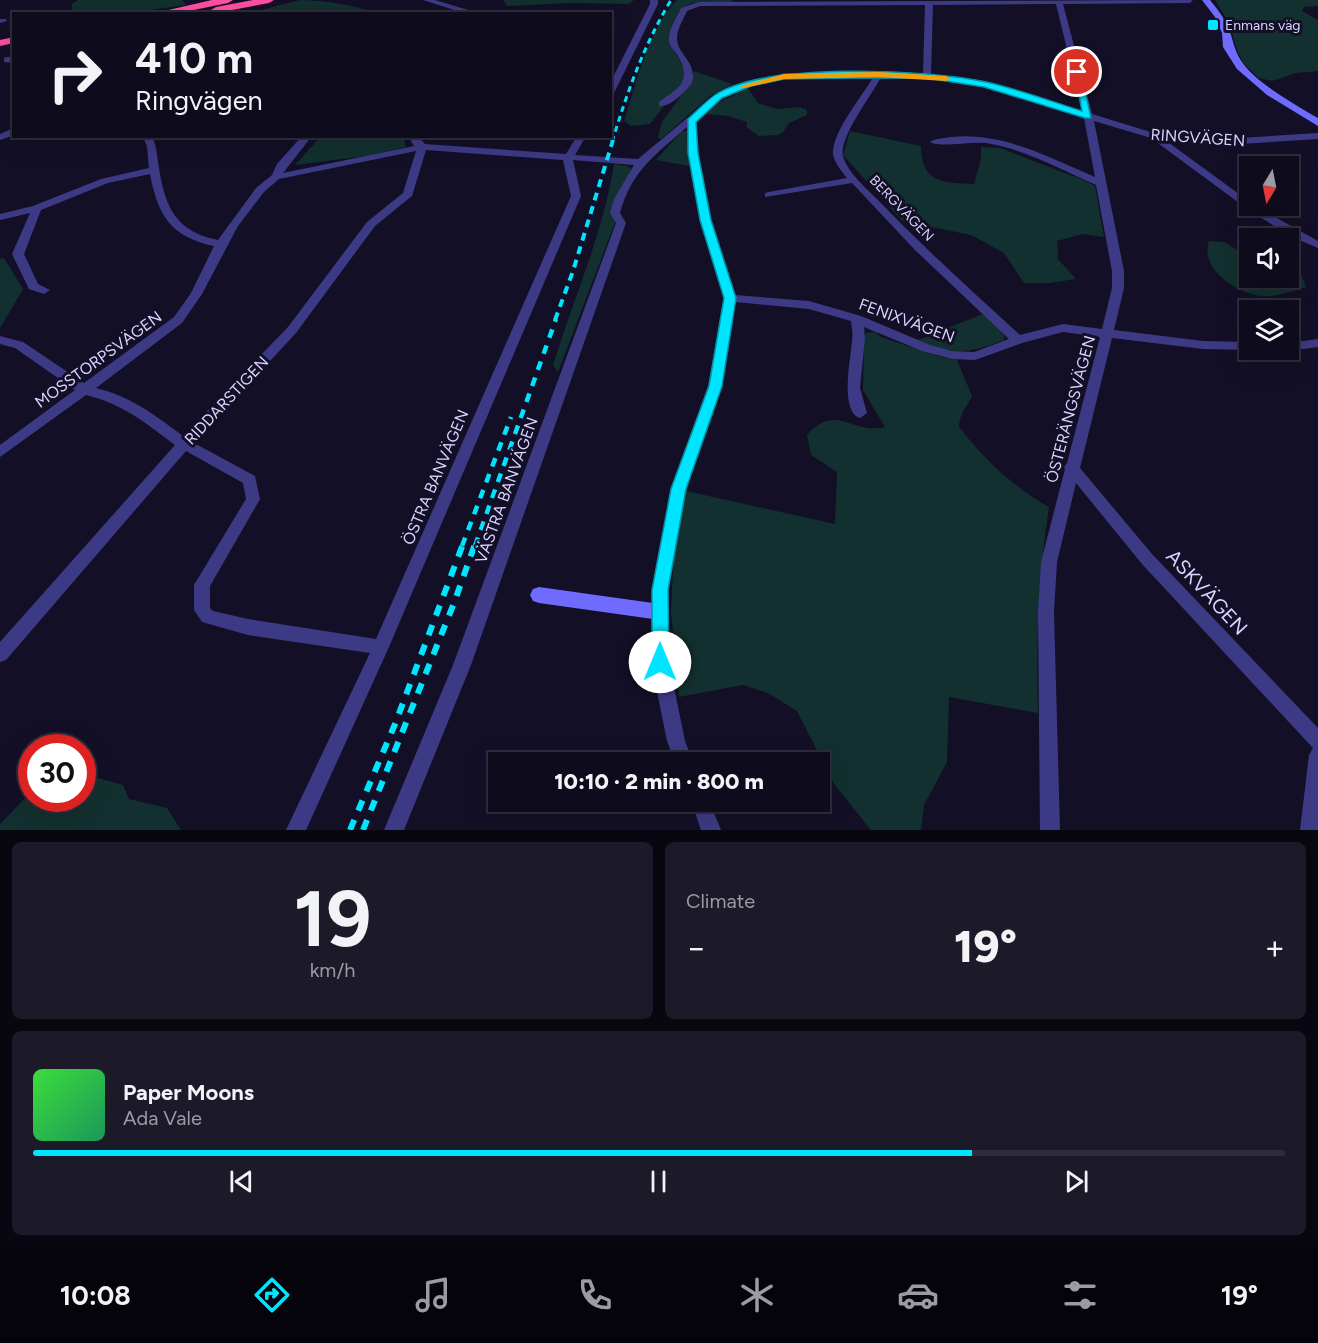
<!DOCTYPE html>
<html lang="en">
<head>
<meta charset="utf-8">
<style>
	body { margin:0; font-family:Figtree,sans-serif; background:#1c1929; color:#f1f3f6; height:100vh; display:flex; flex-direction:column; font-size:22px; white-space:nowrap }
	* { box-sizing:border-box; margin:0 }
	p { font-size:20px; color:#9b9ba3 }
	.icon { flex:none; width:33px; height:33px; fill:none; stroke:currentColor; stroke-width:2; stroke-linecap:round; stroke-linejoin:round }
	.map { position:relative; height:830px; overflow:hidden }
	.details { display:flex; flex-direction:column; gap:12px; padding:12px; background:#08060f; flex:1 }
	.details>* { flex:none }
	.banner { position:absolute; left:12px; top:12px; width:600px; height:126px; border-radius:0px; box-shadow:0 6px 24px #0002,0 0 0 2px #2e2b3b; background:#0e0b1c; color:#f1f3f6; overflow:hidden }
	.needle { width:39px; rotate:190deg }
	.controls { position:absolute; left:1239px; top:156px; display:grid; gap:12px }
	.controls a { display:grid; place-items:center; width:60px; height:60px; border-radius:0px; background:#0e0b1c; box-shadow:0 6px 24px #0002,0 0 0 2px #2e2b3b; font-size:30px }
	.speed { position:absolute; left:18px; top:734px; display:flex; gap:12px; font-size:30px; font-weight:700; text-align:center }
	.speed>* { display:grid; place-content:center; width:78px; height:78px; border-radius:50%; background:#0e0b1c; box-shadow:0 6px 24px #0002,0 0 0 2px #2e2b3b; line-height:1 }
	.speed .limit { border:9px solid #d22; background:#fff; color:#111 }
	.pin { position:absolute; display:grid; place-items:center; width:51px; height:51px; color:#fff; margin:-26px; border:3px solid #fff; border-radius:50%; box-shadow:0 2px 6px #0007 }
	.me { position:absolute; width:66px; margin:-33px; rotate:0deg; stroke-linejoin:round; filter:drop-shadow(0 0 4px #0008) }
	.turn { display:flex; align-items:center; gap:21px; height:126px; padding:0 24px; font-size:27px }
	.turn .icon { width:78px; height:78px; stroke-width:2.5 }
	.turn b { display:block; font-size:42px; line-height:51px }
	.big { font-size:45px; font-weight:800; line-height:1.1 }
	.details .card { flex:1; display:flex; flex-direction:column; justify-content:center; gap:9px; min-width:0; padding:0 21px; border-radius:9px; background:#1c1929 }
	.details .dial { align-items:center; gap:0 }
	.dial b { font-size:78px; line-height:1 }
	.song { display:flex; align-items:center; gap:18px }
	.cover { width:72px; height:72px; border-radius:9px; background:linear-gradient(135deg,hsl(120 70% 55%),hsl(150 70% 35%)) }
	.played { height:6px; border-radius:3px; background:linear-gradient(90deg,#00e5ff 75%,#2e2b3b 75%) }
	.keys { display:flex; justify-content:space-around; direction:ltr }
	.heat { display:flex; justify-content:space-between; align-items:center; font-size:33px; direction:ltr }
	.details .tiles { flex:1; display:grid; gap:12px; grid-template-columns:1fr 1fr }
	.card:last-child { grid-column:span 2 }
	.trip { position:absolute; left:488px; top:752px; width:342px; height:60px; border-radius:0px; background:#0e0b1c; box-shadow:0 6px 24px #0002,0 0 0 2px #2e2b3b; font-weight:800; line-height:60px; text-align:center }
	.dock { display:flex; height:96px; justify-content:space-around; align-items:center; background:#06040b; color:#9b9ba3 }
	.dock .icon { width:42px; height:42px }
	.dock .active { color:#00e5ff }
	.dock b { font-size:27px; color:#f1f3f6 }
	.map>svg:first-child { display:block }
</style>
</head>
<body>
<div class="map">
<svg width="1318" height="830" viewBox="0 0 1318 830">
	<rect width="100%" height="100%" fill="#130f26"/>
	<g fill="#12302f">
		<path d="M 78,0 L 182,0 L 186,5 L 128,13 L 72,13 L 72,4 Z"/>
		<path d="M 300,0 C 322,0 354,5 375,13 L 250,13 Z"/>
		<path d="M 503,0 L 634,0 L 629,4 L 571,3 L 507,6 Z"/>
		<path d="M 677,0 L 733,0 L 731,2 L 693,3 L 681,8 C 659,45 672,39 685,72 L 684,80 L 650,124 L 631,126 L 624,121 C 636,85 649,27 677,0 Z"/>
		<path d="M 1215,0 L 1318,0 L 1318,6 L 1304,7 L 1302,11 L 1318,20 L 1318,71 L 1296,73 L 1272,81 L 1259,78 L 1245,65 L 1238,53 L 1229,23 Z"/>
		<path d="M 694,71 L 732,84 L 710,96 L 661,139 L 658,137 L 662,122 L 689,85 Z"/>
		<path d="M 748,88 L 758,103 L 777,109 L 800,107 L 807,110 L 807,115 L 789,123 L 783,132 L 778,135 L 759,136 L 747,128 L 747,122 L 728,116 L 706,114 L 716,104 Z"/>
		<path d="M 689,130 L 689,166 L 656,160 L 681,132 Z"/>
		<path d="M 850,131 L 921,146 C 921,183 943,183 974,184 L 981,159 L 981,147 L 1000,148 L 1086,181 L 1095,186 L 1104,237 L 1082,234 L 1057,241 L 1058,259 L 1076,279 L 1049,283 L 1024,283 L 1004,253 L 971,235 L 902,221 L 843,155 Z"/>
		<path d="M 320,137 L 403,137 L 406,147 L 366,156 L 295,165 Z"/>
		<path d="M 614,164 L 628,166 L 632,170 L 632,178 L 558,372 L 553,365 C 574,297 603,234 614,164 Z"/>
		<path d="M 1209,241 L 1224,242 L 1249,257 L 1250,278 L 1288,278 L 1289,267 L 1300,272 L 1306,287 C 1293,291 1274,298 1260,296 C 1236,292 1199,269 1209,241 Z"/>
		<path d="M 4,258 L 23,289 L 0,328 L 0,259 Z"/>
		<path d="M 983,314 C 992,321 1005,328 1004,340 C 972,353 950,356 918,340 Z"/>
		<path d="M 875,332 L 881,337 L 941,357 L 957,360 L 972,396 C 966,409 960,412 959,427 C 984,459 1013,487 1049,507 C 1038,579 1036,641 1038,713 L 949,697 L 947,762 L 924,805 L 921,830 L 871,830 L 834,784 L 797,711 L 768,693 L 743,685 L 679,697 L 671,612 L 674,546 L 686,491 L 835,524 L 837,472 L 811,455 L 807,435 C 836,402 851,435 885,427 L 863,390 L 864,341 L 866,333 Z"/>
		<path d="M 98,778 L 123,785 L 129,799 L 167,808 L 181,830 L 0,830 L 0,824 L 31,792 L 32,798 L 82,798 L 83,779 Z"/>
	</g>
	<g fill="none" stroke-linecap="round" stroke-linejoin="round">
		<g fill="#3d3a85" fill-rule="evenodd">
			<path d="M 423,0 L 435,0 L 481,14 L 467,14 Z"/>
			<path d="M 650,0 L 658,0 L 658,4 L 614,93 L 610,96 L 610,83 L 650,4 Z"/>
			<path d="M 1193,0 L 1190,3 L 1063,4 L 1092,114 L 1154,133 L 1225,139 L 1318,133 L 1318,139 L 1225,145 L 1165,140 L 1250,202 L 1250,206 L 1255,206 L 1318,241 L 1318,248 L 1292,237 L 1250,211 L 1151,138 L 1094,121 L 1124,271 L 1124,288 L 1114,330 L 1203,341 L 1250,342 L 1250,350 L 1253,350 L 1250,350 L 1203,349 L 1112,338 L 1080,468 L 1152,554 L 1318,728 L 1318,830 L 1300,830 L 1309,755 L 1313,748 L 1142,564 L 1076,483 L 1057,562 L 1054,612 L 1060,830 L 1040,830 L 1038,612 L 1041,562 L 1065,469 L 1064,467 L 1067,463 L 1100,337 L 1063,332 L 1022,343 L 975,360 L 952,359 L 922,351 L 864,327 L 865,338 L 860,388 L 867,413 L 860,418 C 839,411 851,357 852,341 C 853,334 852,328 851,321 L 809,309 L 735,302 L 722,386 L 685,489 L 668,590 L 669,662 L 685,741 L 693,762 L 675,762 L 667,741 L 651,662 L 652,590 L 671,489 L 708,386 L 724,298 L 701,220 L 688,153 L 687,127 C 655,155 632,170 620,213 L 626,223 L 471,665 L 404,830 L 384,830 L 453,665 L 616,223 L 610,213 L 614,199 L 634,165 L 573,160 L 581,196 L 389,647 L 306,830 L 286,830 L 370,653 L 248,635 L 202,622 L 194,610 L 194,585 L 246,499 L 243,483 L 186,451 L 6,660 L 0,662 L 0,642 L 175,445 C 144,422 125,405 86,395 L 0,457 L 0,445 L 75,390 L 15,348 L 0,344 L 0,336 L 23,342 L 84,383 L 174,317 L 191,293 L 214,246 C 171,237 158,216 150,174 L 108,183 L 41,210 L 24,254 L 38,284 L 50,290 L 44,294 L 29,289 L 12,254 L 30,213 L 0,220 L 0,214 L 33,206 L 101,179 L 149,168 L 147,147 L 143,136 L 152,136 C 157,147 157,157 159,168 C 165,207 176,232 218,240 L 256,188 L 272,175 L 277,164 L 302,136 L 312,136 L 283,173 L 414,146 L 408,136 L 418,136 L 425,144 L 566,154 L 577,136 L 586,136 L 575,155 L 638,159 L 716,94 L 746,82 L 785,73 L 923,73 L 925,5 L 700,6 L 687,11 C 683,20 677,29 677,38 C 677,55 698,62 692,83 C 685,92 671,107 659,106 L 659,102 C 681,87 693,80 676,53 C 673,49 669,45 669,40 C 668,29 677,17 681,8 L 699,2 ZM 1056,4 L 1082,111 L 985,81 L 931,74 L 933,5 ZM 785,79 L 872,79 C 861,98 832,132 833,154 C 834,162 842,172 847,178 L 769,192 L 765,193 L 765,197 L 852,183 L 915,250 L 1009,339 L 974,352 L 952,351 L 930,345 L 861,316 L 809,301 L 735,295 L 711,220 L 698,153 L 696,120 L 722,98 L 752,86 ZM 880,79 L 927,79 L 984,86 L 1084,118 L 1095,177 C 1050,158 1003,132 952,137 C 945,138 936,138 930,142 C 938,148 972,141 986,143 C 1024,149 1060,169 1096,185 L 1112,271 L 1112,288 L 1102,329 L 1063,324 L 1020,335 C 972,291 923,247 877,199 C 866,188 847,172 843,156 C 839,137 871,96 880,79 ZM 426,150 L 563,160 L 571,196 L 376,639 L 248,619 L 213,611 L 210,608 L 210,586 L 260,499 L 255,476 L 194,443 L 296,333 L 375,226 L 412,196 ZM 416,151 L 403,193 L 367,222 L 288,327 L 183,436 C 155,415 130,396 96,388 L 182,323 L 202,294 L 238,226 L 264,192 L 279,179 Z"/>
			<path d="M 0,19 L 6,19 L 7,21 L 0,23 Z"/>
			<path d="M 7,57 L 14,57 L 14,63 L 4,62 L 4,58 Z"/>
			<path d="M 14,128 L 14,135 L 0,140 L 0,134 Z"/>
			<path d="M 1318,339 L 1318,347 L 1288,351 L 1283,350 L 1288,350 L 1288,343 Z"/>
			<path d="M 691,801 L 709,801 L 721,830 L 701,830 Z"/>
		</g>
		<g fill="#6f6bff" fill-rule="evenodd">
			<path d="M 1202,0 L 1210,0 C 1218,10 1226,20 1230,32 C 1234,44 1235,52 1242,62 C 1256,83 1296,105 1318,118 L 1318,126 L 1267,95 L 1237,69 L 1223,47 L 1222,33 L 1215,17 Z"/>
			<path d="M 539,587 L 660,604 L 666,606 L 669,612 L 666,618 L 660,620 L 539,603 L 533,601 L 530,595 L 533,589 Z"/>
		</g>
		<g fill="#ff4fa3" fill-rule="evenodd">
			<path d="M 212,0 L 233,0 L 228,3 L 174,14 L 151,14 Z"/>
			<path d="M 253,0 L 274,0 L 269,3 L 216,13 L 211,10 L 216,7 Z"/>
			<path d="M 14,37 L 14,43 L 0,46 L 0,40 Z"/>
		</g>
		<path stroke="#00e5ff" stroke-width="3" stroke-dasharray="6 4.5" stroke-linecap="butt" d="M 612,142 C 628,90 643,47 671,0"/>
		<path stroke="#00e5ff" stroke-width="4" stroke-dasharray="8 6" stroke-linecap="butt" d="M 555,320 L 573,271 L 613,140"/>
		<g stroke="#00e5ff" stroke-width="4.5" stroke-dasharray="9 8" stroke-linecap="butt">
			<path d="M 462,546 L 511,417"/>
			<path d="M 475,546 L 556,319"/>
		</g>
		<g stroke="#00e5ff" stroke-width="6" stroke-dasharray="11 10" stroke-linecap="butt">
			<path d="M 350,830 L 395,724 L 463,544"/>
			<path d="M 363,830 L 454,603 L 475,544"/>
		</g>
	</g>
	<path fill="#00e5ff" stroke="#0095a6" stroke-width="1.5" d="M 1074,70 L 1081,72 L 1091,118 L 1085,118 L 984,87 L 927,78 L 855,78 L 784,79 L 751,86 L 722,98 L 696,122 L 698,153 L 711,220 L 736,298 L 722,386 L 686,489 L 668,590 L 669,662 L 666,668 L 660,670 L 654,668 L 652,662 L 652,590 L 671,489 L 709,386 L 724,298 L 700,220 L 688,153 L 688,119 C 697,111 706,101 715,95 C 764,62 928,69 986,82 C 1018,89 1050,101 1082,111 Z"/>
	<path fill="#f59e0b" d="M 878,72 L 946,76 L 950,79 L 946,81 L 878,77 L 784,79 L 744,88 L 740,86 L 784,74 Z"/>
	<rect fill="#00e5ff" stroke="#130f26" stroke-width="2" x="1207" y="19" width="12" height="12" rx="3"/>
	<g text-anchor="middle" stroke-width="6" stroke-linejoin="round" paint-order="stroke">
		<g font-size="14" fill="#d9d4ff" stroke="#130f26" text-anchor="start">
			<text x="1225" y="30">Enmans väg</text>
		</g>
		<g font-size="14" fill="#d9d4ff" stroke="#130f26">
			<text transform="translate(902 208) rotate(46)" y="5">BERGVÄGEN</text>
		</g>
		<g font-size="16" fill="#d9d4ff" stroke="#130f26">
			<text transform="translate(1198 137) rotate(4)" y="6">RINGVÄGEN</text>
			<text transform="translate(907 320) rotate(20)" y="6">FENIXVÄGEN</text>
			<text transform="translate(98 359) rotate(-36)" y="6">MOSSTORPSVÄGEN</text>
			<text transform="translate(226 400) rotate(-47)" y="6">RIDDARSTIGEN</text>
			<text transform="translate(1070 409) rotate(-75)" y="6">ÖSTERÄNGSVÄGEN</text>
			<text transform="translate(435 477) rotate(-67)" y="6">ÖSTRA BANVÄGEN</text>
			<text transform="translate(506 490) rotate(-70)" y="6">VÄSTRA BANVÄGEN</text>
		</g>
		<g font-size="20" fill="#d9d4ff" stroke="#130f26">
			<text transform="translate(1207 592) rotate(47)" y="7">ASKVÄGEN</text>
		</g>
	</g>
</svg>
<div class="controls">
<a><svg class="needle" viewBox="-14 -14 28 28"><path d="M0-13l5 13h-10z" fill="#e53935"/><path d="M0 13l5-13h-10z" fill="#9b9ba3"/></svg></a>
<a><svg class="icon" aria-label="sound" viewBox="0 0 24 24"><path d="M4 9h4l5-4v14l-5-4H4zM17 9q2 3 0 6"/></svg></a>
<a><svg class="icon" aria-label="layers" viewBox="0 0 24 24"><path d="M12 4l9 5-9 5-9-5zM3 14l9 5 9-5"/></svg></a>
</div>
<div class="speed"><div class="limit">30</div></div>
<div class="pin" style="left:1077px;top:72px;background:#d93025"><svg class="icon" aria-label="arrive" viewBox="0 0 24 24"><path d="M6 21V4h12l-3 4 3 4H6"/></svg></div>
<svg class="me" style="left:660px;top:662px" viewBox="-20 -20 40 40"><circle r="19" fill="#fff"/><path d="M0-13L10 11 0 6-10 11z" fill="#00e5ff"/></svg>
<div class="trip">10:10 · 2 min · 800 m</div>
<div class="banner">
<div class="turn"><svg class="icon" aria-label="right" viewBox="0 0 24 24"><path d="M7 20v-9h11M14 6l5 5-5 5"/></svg><div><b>410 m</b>Ringvägen</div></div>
</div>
</div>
<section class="details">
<div class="tiles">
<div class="card dial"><b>19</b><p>km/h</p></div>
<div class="card"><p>Climate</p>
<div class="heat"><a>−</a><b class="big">19°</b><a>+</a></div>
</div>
<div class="card">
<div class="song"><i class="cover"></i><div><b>Paper Moons</b><p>Ada Vale</p></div></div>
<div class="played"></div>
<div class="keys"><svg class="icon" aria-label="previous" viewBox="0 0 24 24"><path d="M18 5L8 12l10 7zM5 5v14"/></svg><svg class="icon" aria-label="pause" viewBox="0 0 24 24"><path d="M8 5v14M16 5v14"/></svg><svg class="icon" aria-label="next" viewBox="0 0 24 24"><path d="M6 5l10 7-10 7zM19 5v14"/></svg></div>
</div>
</div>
</section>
<nav class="dock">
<b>10:08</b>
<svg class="icon active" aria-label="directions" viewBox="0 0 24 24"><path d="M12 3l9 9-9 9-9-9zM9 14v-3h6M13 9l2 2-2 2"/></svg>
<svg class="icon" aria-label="music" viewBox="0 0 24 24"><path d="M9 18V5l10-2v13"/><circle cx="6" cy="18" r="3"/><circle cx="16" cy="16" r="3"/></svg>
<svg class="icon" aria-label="phone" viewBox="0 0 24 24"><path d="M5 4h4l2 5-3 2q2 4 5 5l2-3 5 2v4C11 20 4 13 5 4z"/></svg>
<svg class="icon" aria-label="climate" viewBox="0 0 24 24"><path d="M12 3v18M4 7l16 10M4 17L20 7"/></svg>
<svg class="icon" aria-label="car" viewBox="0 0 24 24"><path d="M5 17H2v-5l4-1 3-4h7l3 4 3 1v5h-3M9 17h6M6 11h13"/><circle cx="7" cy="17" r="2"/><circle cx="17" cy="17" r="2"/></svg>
<svg class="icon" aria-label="filters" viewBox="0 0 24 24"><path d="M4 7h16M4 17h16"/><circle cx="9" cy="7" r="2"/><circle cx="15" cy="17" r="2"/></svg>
<b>19°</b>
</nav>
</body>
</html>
